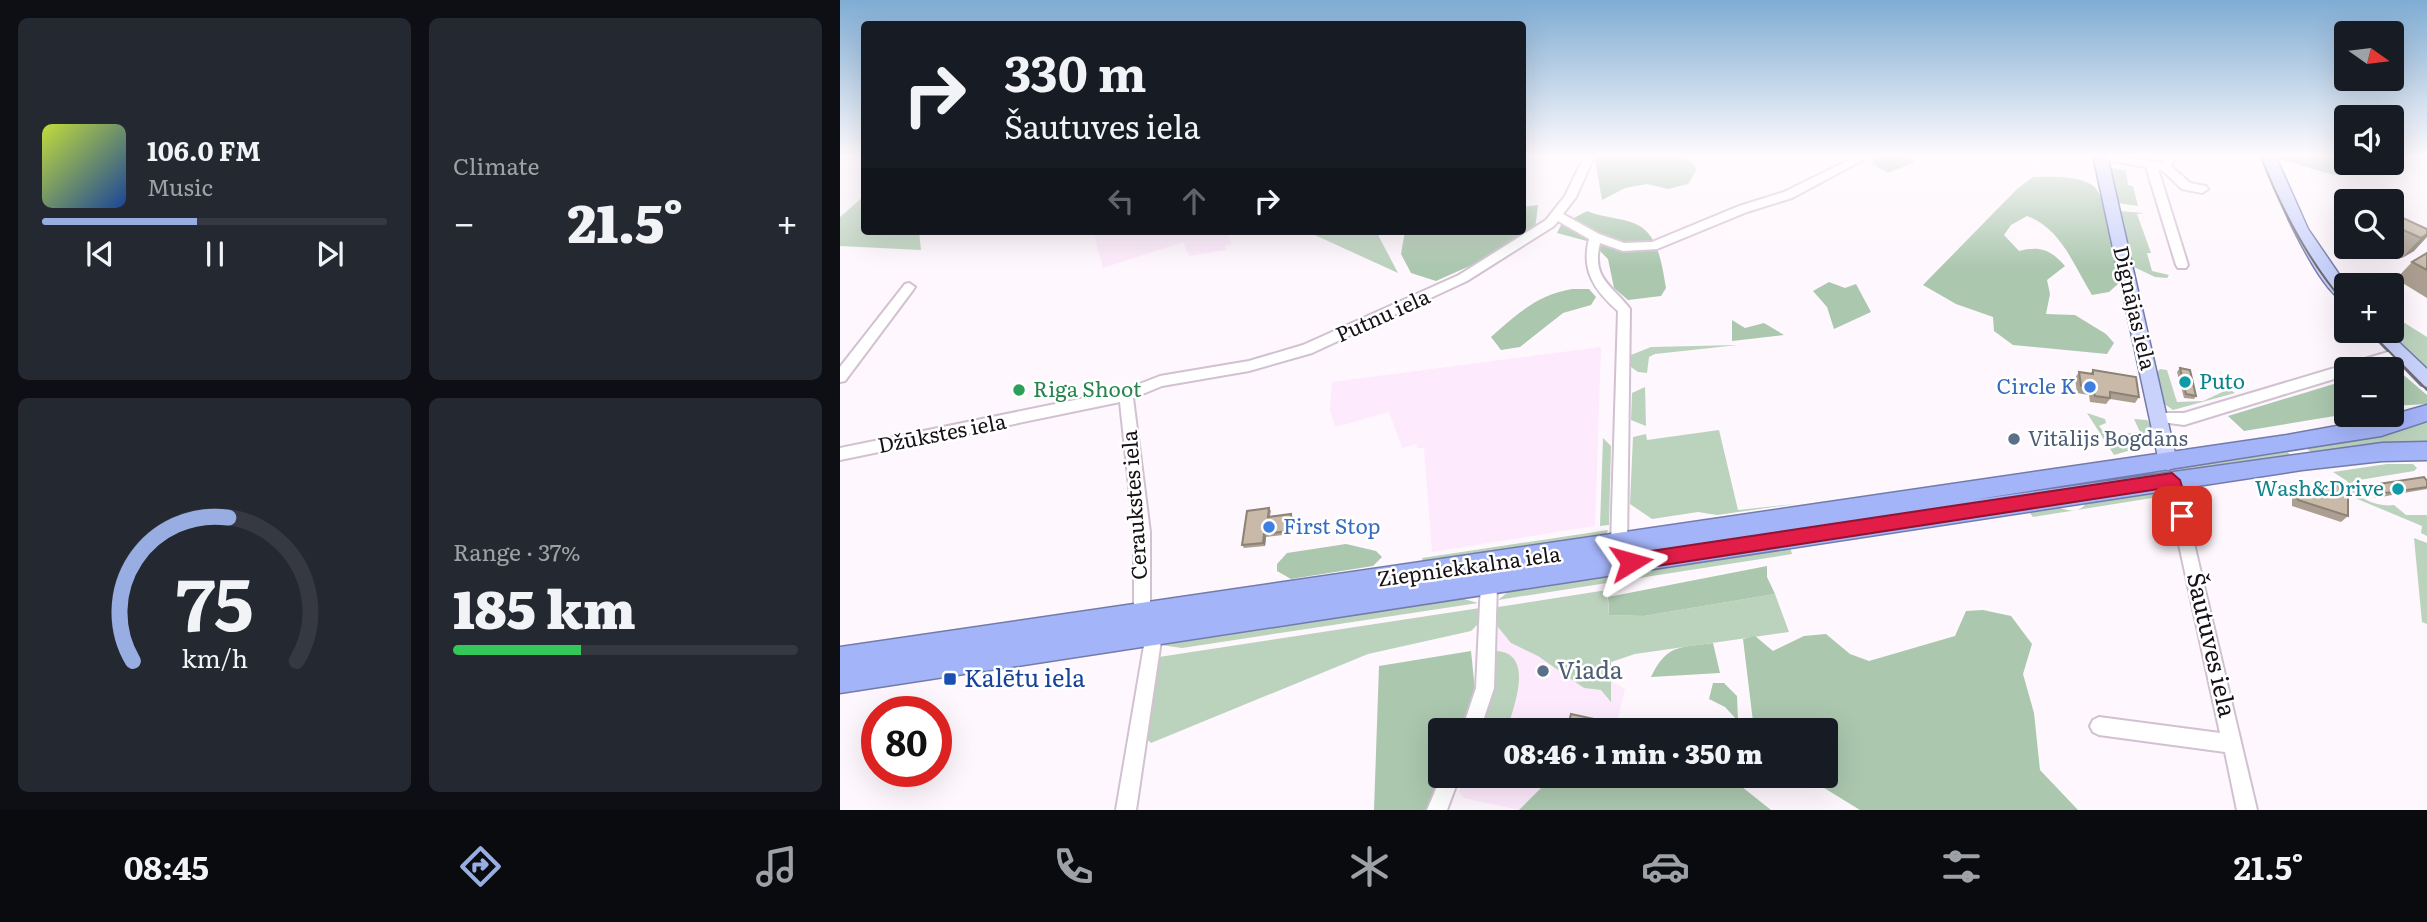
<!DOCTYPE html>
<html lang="en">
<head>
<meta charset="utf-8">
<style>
	body { margin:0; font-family:Literata,serif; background:#242831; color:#f1f3f6; height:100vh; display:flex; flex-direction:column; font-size:26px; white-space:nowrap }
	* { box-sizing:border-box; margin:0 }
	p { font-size:23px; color:#9ea1a6 }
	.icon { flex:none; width:38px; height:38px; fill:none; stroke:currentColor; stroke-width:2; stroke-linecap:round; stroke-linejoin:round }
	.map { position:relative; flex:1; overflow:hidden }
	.sheet { display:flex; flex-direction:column; gap:18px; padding:18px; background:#0d0f14; width:840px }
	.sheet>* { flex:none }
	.hud { position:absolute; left:21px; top:21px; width:665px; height:214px; border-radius:7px; box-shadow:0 7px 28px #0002; background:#171b24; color:#f1f3f6; overflow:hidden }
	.needle { width:46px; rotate:104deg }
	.controls { position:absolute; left:1494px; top:21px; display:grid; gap:14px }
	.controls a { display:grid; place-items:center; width:70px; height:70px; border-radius:7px; background:#171b24; box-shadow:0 7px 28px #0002; font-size:35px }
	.speed { position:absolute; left:21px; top:696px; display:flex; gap:14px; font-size:35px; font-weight:700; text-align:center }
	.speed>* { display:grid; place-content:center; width:91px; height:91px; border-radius:50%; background:#171b24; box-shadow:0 7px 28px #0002; line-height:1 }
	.speed .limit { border:10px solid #d22; background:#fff; color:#111 }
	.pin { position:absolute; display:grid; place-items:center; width:60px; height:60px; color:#fff; margin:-30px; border-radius:14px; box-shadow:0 4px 10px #0006 }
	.me { position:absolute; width:77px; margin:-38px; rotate:82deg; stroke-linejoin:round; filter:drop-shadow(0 0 5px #0008) }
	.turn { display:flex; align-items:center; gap:24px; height:147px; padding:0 28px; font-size:32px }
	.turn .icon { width:91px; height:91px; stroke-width:2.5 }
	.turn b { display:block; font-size:49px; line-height:60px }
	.lanes { display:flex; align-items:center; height:66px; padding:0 28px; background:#0003; justify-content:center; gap:35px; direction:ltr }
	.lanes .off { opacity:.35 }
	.big { font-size:52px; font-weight:800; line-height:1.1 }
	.sheet .card { flex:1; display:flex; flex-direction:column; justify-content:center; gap:10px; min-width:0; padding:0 24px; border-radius:10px; background:#242831 }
	.sheet .dial { align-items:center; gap:0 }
	.dial svg { height:182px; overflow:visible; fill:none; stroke:#363941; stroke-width:7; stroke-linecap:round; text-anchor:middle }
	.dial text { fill:#f1f3f6; stroke:none }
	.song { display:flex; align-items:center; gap:21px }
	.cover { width:84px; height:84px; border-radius:10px; background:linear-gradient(135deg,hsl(70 70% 55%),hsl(220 70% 35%)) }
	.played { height:7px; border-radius:4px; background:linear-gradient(90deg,#98aee2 45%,#363941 45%) }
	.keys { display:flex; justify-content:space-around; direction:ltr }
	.heat { display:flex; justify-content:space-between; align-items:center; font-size:38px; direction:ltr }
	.charge { height:10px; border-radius:5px; background:linear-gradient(90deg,#34c759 37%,#363941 0) }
	.sheet .tiles { flex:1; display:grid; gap:18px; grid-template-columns:repeat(2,1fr) }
	.trip { position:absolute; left:588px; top:718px; width:410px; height:70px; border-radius:7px; background:#171b24; box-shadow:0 7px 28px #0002; font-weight:800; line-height:70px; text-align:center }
	.tab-bar { display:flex; height:112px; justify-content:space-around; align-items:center; background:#090b0e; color:#9ea1a6 }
	.tab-bar .icon { width:49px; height:49px }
	.tab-bar .on { color:#98aee2 }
	.tab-bar b { font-size:32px; color:#f1f3f6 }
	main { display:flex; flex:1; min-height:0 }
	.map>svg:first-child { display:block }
</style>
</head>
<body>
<main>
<section class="sheet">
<div class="tiles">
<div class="card">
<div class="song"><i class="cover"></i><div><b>106.0 FM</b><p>Music</p></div></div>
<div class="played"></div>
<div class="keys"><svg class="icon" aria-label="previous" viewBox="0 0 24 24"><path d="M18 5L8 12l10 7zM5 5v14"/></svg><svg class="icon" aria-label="pause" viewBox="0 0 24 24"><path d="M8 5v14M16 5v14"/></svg><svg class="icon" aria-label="next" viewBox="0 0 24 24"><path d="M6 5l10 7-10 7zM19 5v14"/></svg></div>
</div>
<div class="card"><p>Climate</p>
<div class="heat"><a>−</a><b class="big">21.5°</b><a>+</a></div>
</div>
<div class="card dial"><svg viewBox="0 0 100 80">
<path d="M14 69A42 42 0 1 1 86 69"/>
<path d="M14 69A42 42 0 0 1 56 6" stroke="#98aee2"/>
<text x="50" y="56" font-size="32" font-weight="700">75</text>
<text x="50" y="72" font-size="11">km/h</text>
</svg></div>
<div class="card"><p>Range · 37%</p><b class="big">185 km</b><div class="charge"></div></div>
</div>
</section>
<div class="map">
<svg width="1587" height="810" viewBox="0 0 1587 810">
	<rect width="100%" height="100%" fill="#fef7fd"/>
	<g fill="#fdeafc">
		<path d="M 253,231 L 402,231 L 388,236 L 392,244 L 385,246 L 386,250 L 349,256 L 343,242 L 263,268 Z"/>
		<path d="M 761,347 L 755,526 L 592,552 L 584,448 L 577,448 L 576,444 L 562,448 L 549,412 L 495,427 L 490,409 L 492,382 Z"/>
		<path d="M 658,617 L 785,689 L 775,730 L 638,730 Z"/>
		<path d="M 624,775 L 758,775 L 752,783 L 737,790 L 706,784 L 679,810 L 624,798 L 619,792 Z"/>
	</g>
	<g fill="#bbd2bd">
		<path d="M 1270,168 L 1286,170 L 1288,185 L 1293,186 L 1298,206 L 1278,203 Z"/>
		<path d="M 24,196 L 24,231 L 79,231 L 81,250 L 0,246 L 0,217 Z"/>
		<path d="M 1279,211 L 1304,213 L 1297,214 L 1311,253 L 1307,253 L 1312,271 L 1329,275 L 1327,278 L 1315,277 L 1292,266 Z"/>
		<path d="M 466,231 L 536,231 L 558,273 Z"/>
		<path d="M 1552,315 L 1587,337 L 1587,371 L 1545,331 L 1552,331 Z"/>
		<path d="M 898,345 L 815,354 L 809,357 L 807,373 L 798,372 L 791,367 L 791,355 L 811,347 Z"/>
		<path d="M 1320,369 L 1327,370 L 1337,402 L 1363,401 L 1389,389 L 1395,393 L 1333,410 L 1323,403 L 1316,374 Z"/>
		<path d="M 805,387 L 806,426 L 791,420 L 792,393 Z"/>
		<path d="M 1247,413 L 1265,419 L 1266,423 L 1259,426 L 1267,436 L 1300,432 L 1294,419 L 1307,420 L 1313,428 L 1315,443 L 1274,455 Z"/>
		<path d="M 1587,419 L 1587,446 L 1473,454 L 1465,447 Z"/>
		<path d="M 879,430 L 898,510 L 955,504 L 877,515 L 858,512 L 812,519 L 790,504 L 793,437 L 806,434 L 807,440 Z"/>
		<path d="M 763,438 L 771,446 L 769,525 L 760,526 Z"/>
		<path d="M 1446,451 L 1452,456 L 1226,488 L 1225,486 Z"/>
		<path d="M 1547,464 L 1573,464 L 1577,468 L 1574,471 L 1513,481 L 1513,490 C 1523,501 1539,507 1554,505 L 1566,515 L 1587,515 L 1587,536 L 1581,533 L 1582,526 L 1515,498 L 1507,481 L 1493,472 Z"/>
		<path d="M 1325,490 L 1331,495 L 1193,517 L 1189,512 L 1207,509 L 1211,503 C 1224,511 1240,516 1248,500 Z"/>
		<path d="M 768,530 L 766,537 L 583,565 L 582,558 Z"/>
		<path d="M 1574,538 L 1587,543 L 1587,624 L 1582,622 Z"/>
		<path d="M 949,544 L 952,554 L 658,600 L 668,592 L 716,585 L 743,576 Z"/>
		<path d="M 767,590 L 769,615 L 804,616 L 935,594 L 949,632 L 795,654 L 771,662 L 771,702 L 761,690 L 744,688 L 698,656 L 671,643 L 658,627 L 658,607 Z"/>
		<path d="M 624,599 L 638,603 L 342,648 L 321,645 L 564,603 Z"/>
		<path d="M 640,608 L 640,622 L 631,631 L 528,654 L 311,743 L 305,737 L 319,657 Z"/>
		<path d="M 656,651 C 696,653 673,708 667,730 L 638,730 Z"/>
	</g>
	<g fill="#abc7ae">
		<path d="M 759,155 L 836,155 L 848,158 L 857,169 L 848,184 L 828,189 L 807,184 L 785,188 L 762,200 L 755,160 Z"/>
		<path d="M 1034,155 L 1065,155 L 1075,162 L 1048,173 L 1032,164 Z"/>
		<path d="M 1437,155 L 1503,155 L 1501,171 L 1494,175 L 1439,159 Z"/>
		<path d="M 1193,177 C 1212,177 1235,175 1252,185 C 1269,196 1277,264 1278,284 L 1269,292 L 1252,295 C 1234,266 1221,228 1187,216 L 1171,225 L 1164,235 L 1179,251 C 1200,246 1210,249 1225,266 L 1207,280 L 1210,294 L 1206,314 L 1235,315 L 1266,334 L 1274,343 L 1267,354 L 1173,345 L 1154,331 L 1153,317 L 1116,304 L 1083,285 L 1177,189 Z"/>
		<path d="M 698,205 L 695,229 L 661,252 L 596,281 L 571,273 L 561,254 L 565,231 L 682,231 L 683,207 Z"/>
		<path d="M 747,211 C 763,218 780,217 796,224 C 819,234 822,266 826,288 L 821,296 L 788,300 L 774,288 L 768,259 L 757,248 L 747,241 L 717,233 L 721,225 Z"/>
		<path d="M 989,282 L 1005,288 L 1016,284 L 1031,312 L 994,329 L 987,307 L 973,291 Z"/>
		<path d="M 732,289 L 749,289 L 756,297 L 751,305 L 723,313 L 680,347 L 661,350 L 651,337 C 677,314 697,295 732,289 Z"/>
		<path d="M 892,320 L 905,328 L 924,323 L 944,335 L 892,341 Z"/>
		<path d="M 1552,365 L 1587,395 L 1587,404 L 1552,406 L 1552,369 L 1540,369 Z"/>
		<path d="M 1507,380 L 1507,414 L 1404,431 L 1388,416 Z"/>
		<path d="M 506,544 L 536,551 L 542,557 L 533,566 L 451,579 L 437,571 L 437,564 L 447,553 Z"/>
		<path d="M 927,566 L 927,577 L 935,594 L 804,616 L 769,615 L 768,597 Z"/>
		<path d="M 1143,610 L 1171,616 L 1192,644 L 1183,674 L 1194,713 L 1200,770 L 1238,810 L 1020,810 L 963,775 L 985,775 L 985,730 L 914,730 L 903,639 L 915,636 L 933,651 L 964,636 L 986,634 L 1010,654 L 1029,661 L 1115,636 L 1126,611 Z"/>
		<path d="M 873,643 L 880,673 L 811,677 C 827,644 839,648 873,643 Z"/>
		<path d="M 631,651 L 635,690 L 628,727 L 627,730 L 600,730 L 600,775 L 607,775 L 591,810 L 534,810 L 539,666 Z"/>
		<path d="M 873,683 L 884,683 L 897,696 L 898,721 L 885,707 L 869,699 Z"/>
		<path d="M 758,775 L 887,775 L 931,810 L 679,810 L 706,783 C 727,788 744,794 758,775 Z"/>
	</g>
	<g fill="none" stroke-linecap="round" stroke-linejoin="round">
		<defs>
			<g id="minor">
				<path d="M 745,155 L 755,155 L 736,197 L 723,214 L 759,234 L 784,243 L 812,242 L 899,206 L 944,192 L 1019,155 L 1032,155 L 952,198 L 907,212 L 817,249 L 783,251 L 760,243 C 751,279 772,285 790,309 L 787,545 L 785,550 L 779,552 L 773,550 L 771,545 L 778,311 C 754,290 741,270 749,239 L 718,221 L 714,226 L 627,281 L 472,353 L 409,371 L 322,386 L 293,398 L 310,532 L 310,615 L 308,621 L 302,623 L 296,621 L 294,615 L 294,532 L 280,402 L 0,460 L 0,448 L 284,390 L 320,376 L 409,361 L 463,345 L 619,275 L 706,220 L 725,196 Z"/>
				<path d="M 1256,155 L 1273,155 L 1322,163 L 1327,155 L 1337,155 L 1331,166 L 1350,183 L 1366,186 L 1368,189 L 1362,193 L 1342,189 L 1322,170 L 1318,169 L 1348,265 L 1346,268 L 1338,268 L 1336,265 L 1306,167 L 1261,159 L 1257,158 Z"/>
				<path d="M 69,283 L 75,287 L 73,290 L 5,381 L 0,382 L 0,367 L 65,284 Z"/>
				<path d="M 1558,349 L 1565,354 L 1563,358 L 1526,369 L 1507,369 L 1507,375 L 1344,425 L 1314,421 L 1312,417 L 1314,413 L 1344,413 Z"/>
				<path d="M 1332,474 L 1337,476 L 1339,480 L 1417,810 L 1397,810 L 1385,752 L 1259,735 L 1253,732 L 1250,726 L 1253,720 L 1259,717 L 1380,733 L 1325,480 L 1327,476 Z"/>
				<path d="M 649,576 L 655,578 L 657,583 L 654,688 L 640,730 L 622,730 L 636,688 L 641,583 L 643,578 Z"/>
				<path d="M 314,626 L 320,628 L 322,634 L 296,810 L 276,810 L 306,634 L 308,628 Z"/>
				<path d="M 602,775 L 620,775 L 607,810 L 587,810 Z"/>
			</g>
			<g id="major">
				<path d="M 1253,155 L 1267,155 L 1337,462 L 1335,467 L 1328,470 L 1321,467 L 1319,462 Z"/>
				<path d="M 1421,155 L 1435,155 L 1468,229 L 1507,286 L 1507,303 C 1478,294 1432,184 1421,155 Z"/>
				<path d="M 1529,331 L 1547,331 L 1587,369 L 1587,387 L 1581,385 Z"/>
			</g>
			<path id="highway" d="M 1587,405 L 1587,421 L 1541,436 L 1132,500 L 1542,443 L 1587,442 L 1587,460 L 1542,461 L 1462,470 L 0,693 L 0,647 L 1447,435 L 1541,418 Z"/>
		</defs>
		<use href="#minor" stroke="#d2c1d1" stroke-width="4"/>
		<use href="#major" stroke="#727ba9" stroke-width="3"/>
		<use href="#highway" stroke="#727ba9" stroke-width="3"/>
		<use href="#minor" fill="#fff" fill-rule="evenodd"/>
		<use href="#major" fill="#c8d2fb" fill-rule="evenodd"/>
		<use href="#highway" fill="#a4b4f8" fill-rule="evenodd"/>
		<g stroke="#6f696e" stroke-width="2">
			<path d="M 1420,155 C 1442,210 1468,261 1507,306"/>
			<path d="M 1529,331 L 1587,390"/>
		</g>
	</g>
	<g fill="#ac9f91">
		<path d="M 1552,213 L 1587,229 L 1574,251 L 1562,258 L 1539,247 L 1552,247 Z"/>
		<path d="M 1587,253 L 1587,298 L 1556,279 L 1572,262 Z"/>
		<path d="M 1340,368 L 1356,396 L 1354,399 L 1344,398 L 1337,372 Z"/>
		<path d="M 1253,370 L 1299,397 L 1295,403 L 1270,399 L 1266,404 L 1250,402 L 1249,395 L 1237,393 L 1235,378 L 1239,372 L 1250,374 Z"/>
		<path d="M 1587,481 L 1587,489 L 1535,498 L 1528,488 L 1532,485 Z"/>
		<path d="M 1459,491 L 1508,516 L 1501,522 L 1452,506 L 1452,497 Z"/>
		<path d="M 429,508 L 431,511 L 430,516 L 451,514 L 453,517 L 451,534 L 426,537 L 425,546 L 404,548 L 402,545 Z"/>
	</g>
	<g fill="#8c8276">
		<path d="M 1587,234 L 1587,237 L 1574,251 L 1562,258 L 1581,238 Z"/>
		<path d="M 451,514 L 453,517 L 451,534 L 449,531 Z"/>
		<path d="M 424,534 L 426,537 L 425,546 L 423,543 Z"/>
	</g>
	<g fill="#c8b9a9" stroke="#8c8276" stroke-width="2">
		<path d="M 1552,213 L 1587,229 L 1587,234 L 1581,238 L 1552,225 Z"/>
		<path d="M 1587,253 L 1587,270 L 1572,262 Z"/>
		<path d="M 1340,368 L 1350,370 L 1356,396 L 1346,394 Z"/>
		<path d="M 1253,370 L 1296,377 L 1299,397 L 1270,392 L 1270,398 L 1255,396 L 1253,388 L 1241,386 L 1239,372 L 1253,374 Z"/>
		<path d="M 1584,477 L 1587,481 L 1587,487 L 1539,494 L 1532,485 Z"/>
		<path d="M 1498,484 L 1508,491 L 1508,516 L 1458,500 L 1459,491 Z"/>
		<path d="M 429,508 L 428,517 L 451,514 L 449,531 L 424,534 L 423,543 L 402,545 L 407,511 Z"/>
		<path d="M 731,714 L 754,719 L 752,730 L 727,730 Z"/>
	</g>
	<linearGradient id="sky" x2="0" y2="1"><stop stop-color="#7facd3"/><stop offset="0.58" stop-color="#fffbfe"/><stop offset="1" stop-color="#fffbfe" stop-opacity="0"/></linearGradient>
	<rect width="1587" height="268" fill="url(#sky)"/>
	<path fill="#e11d48" stroke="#92132f" stroke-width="2" d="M 1332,473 L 1340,480 L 1351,516 L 1342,524 L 1333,516 L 1325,488 L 791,570 L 784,568 L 782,562 L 784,556 L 791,554 Z"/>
	<g fill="#0f9aa8" stroke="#fff" stroke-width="2.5">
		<circle cx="1345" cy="382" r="7"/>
		<circle cx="1558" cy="489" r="7"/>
	</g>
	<g fill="#3f7fe0" stroke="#fff" stroke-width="2.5">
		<circle cx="1250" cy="387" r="7"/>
		<circle cx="429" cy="527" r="7"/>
	</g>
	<circle fill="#2e9e5b" stroke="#fff" stroke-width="2.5" cx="179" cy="390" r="7"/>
	<g fill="#5c6f8a" stroke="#fff" stroke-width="2.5">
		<circle cx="1174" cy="439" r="7"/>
		<circle cx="703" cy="671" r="7"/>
	</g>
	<rect fill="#1a4fb4" stroke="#fff" stroke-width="2.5" x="103" y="672" width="14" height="14" rx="3.5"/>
	<g text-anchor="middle" stroke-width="5" stroke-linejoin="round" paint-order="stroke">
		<g font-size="21" fill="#161116" stroke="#fff">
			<text transform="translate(1294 308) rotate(77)" y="7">Dignājas iela</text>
			<text transform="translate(543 316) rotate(-24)" y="7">Putnu iela</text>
			<text transform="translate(102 434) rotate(-11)" y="7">Džūkstes iela</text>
			<text transform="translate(295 505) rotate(-94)" y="7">Ceraukstes iela</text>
			<text transform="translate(629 567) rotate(-8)" y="7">Ziepniekkalna iela</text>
		</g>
		<g font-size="21" fill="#0d838f" stroke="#fff" text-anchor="start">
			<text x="1359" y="389">Puto</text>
			<text x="1544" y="496" text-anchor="end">Wash&amp;Drive</text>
		</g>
		<g font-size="21" fill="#366cbe" stroke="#fff" text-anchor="end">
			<text x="1236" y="394">Circle K</text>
			<text x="443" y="534" text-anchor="start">First Stop</text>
		</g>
		<g font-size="21" fill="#27864d" stroke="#fff" text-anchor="start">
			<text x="193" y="397">Riga Shoot</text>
		</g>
		<g font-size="21" fill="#4e5e75" stroke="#fff" text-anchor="start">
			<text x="1188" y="446">Vitālijs Bogdāns</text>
		</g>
		<g font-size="24" fill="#161116" stroke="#fff">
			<text transform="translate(1371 645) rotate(77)" y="8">Šautuves iela</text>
		</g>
		<g font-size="24" fill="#4e5e75" stroke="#fff" text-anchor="start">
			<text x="717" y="679">Viada</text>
		</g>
		<g font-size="24" fill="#164399" stroke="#fff" text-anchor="start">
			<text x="124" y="687">Kalētu iela</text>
		</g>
	</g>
</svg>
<div class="controls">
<a><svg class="needle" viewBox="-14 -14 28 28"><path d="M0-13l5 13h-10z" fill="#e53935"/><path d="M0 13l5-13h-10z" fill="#9ea1a6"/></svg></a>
<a><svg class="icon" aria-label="sound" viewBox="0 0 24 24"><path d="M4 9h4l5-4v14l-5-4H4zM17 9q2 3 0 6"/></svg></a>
<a><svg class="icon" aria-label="search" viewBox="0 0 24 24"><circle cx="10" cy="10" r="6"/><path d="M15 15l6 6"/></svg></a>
<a>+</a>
<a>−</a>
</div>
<div class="speed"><div class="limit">80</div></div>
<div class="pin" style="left:1342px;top:516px;background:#d93025"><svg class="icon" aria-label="arrive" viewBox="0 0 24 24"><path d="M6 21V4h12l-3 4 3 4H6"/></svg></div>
<svg class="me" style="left:791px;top:562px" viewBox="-20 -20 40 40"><path d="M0-17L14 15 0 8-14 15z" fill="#e11d48" stroke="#fff" stroke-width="4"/></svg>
<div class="trip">08:46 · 1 min · 350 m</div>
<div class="hud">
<div class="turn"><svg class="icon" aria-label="right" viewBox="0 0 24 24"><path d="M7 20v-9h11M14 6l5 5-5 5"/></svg><div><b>330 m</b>Šautuves iela</div></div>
<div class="lanes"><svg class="icon off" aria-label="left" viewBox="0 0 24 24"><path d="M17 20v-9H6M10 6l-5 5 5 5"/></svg><svg class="icon off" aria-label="ahead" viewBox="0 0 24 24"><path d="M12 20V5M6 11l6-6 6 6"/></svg><svg class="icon" aria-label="right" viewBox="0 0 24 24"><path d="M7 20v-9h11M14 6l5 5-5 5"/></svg></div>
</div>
</div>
</main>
<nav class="tab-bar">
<b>08:45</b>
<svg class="icon on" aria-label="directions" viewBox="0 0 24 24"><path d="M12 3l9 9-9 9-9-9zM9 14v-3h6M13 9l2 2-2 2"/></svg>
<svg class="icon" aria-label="music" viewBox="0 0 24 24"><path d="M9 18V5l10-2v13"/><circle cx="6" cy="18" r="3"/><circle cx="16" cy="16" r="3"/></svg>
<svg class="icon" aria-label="phone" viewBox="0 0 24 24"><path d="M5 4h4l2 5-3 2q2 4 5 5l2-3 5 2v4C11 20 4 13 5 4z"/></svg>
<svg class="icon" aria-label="climate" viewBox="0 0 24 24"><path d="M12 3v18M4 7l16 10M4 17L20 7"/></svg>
<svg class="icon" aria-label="car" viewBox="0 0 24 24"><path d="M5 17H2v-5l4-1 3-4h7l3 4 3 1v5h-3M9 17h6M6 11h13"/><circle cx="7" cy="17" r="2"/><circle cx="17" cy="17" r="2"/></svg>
<svg class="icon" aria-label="filters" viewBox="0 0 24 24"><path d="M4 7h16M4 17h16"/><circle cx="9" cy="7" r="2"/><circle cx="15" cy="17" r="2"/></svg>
<b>21.5°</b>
</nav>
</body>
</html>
